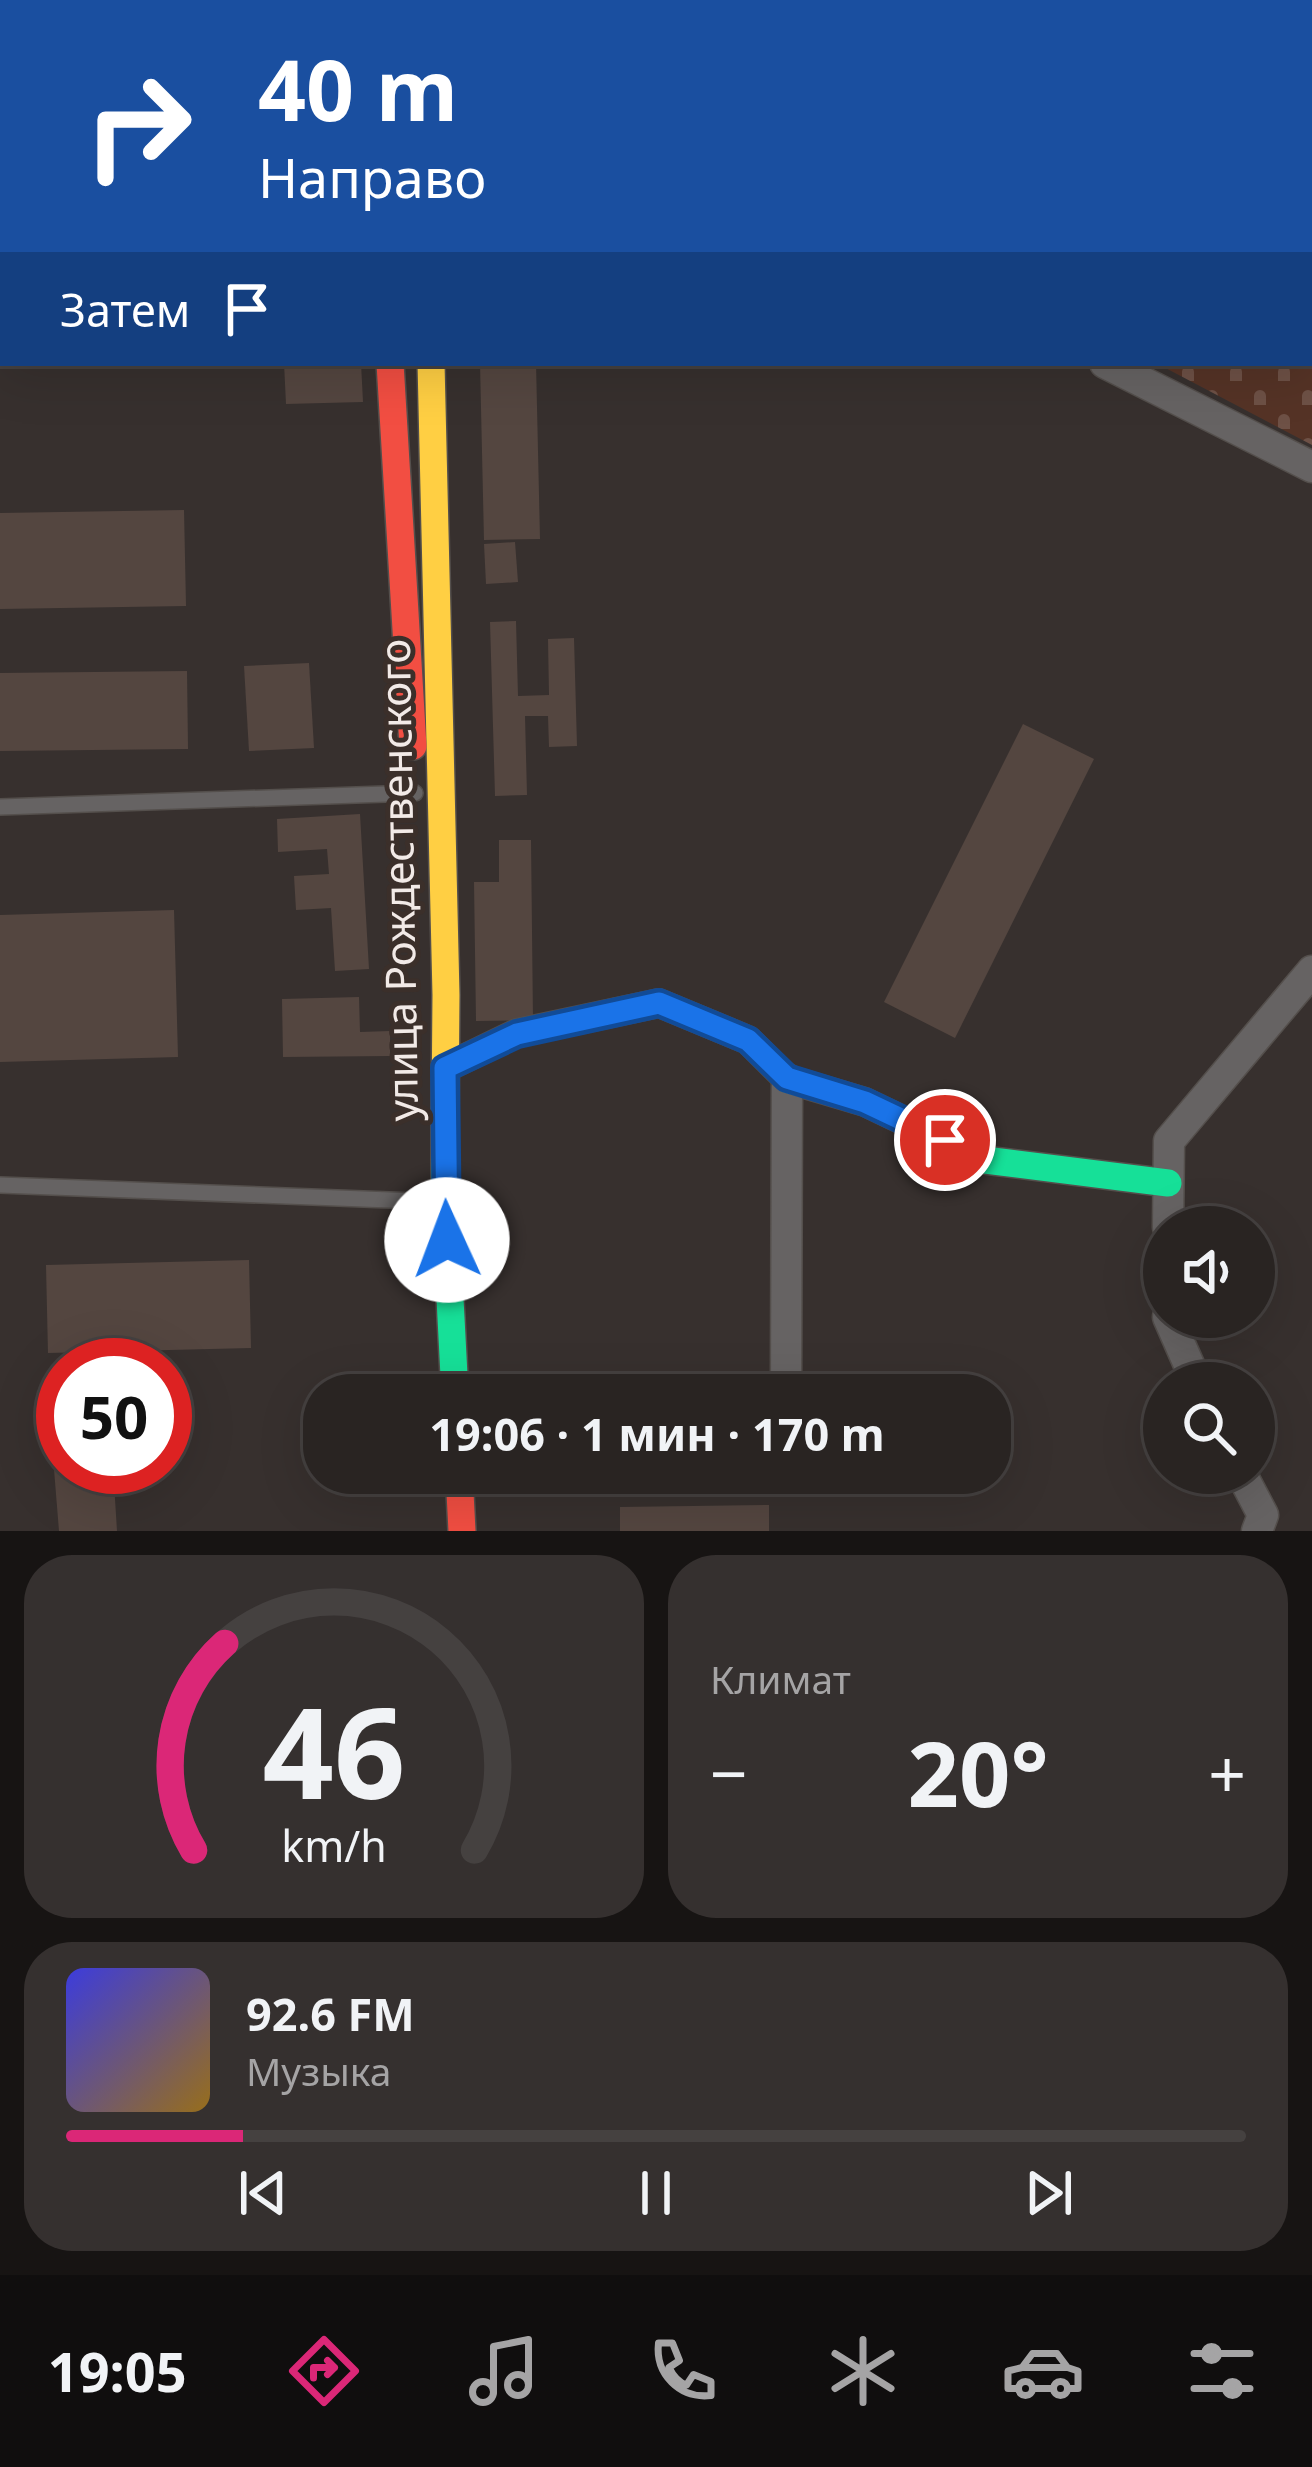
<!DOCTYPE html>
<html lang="ru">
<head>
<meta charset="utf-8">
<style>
	body { margin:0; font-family:"Noto Sans",sans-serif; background:#35302f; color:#f1f3f6; height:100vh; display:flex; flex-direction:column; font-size:45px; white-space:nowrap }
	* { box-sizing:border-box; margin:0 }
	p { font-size:39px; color:#a5a4a5 }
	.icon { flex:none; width:66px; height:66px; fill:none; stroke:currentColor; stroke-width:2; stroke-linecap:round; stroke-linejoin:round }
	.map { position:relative; height:1531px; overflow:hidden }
	.panel { display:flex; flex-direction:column; gap:24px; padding:24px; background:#171413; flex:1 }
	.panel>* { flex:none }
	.banner { position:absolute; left:0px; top:0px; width:1314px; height:366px; box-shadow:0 12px 48px #0002,0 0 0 3px #454140; background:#1a4fa0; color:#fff; overflow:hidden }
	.fabs { position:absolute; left:1143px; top:1206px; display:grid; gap:24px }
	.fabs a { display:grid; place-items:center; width:132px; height:132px; border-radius:50%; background:#292422; box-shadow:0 12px 48px #0002,0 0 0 3px #454140; font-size:60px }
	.speed { position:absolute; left:36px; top:1338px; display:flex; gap:24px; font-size:60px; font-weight:700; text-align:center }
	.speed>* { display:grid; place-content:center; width:156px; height:156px; border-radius:50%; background:#292422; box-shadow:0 12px 48px #0002,0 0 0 3px #454140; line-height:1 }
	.speed .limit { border:18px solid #d22; background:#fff; color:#111 }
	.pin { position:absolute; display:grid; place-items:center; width:102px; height:102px; color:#fff; margin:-51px; border:6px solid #fff; border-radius:50%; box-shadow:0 3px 12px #0007 }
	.me { position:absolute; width:132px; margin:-66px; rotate:358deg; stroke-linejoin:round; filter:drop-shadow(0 0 9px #0008) }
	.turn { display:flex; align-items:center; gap:42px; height:252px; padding:0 60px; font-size:54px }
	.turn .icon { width:156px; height:156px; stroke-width:2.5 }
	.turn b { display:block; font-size:84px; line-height:102px }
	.then { display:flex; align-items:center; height:114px; padding:0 60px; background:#0003; gap:24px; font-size:45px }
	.big { font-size:90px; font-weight:700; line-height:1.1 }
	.panel .card { flex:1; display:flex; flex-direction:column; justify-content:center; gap:18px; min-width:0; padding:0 42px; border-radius:48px; background:#35302f }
	.panel .dial { align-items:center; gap:0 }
	.dial svg { height:312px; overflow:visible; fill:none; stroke:#454140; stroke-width:7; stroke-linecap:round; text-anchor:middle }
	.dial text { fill:#f1f3f6; stroke:none }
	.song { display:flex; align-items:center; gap:36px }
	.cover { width:144px; height:144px; border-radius:18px; background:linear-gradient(135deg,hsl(240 70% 55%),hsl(40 70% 35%)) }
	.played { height:12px; border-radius:6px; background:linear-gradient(90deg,#db2777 15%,#454140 15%) }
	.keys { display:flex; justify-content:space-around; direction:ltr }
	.heat { display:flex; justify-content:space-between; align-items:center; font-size:66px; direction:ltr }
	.panel .tiles { flex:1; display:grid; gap:24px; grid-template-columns:1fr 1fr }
	.card:last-child { grid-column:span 2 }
	.trip { position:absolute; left:303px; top:1374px; width:708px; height:120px; border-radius:48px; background:#292422; box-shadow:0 12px 48px #0002,0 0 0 3px #454140; font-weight:700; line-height:120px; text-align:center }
	.menu { display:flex; height:192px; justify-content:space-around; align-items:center; background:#100e0e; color:#a5a4a5 }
	.menu .icon { width:84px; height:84px }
	.menu .active { color:#db2777 }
	.menu b { font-size:54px; color:#f1f3f6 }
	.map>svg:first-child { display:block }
</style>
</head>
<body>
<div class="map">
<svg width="1312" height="1531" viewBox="0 0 1312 1531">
	<defs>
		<pattern id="cemetery-stones" width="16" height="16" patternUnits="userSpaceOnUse" patternTransform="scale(3)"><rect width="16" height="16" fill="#553326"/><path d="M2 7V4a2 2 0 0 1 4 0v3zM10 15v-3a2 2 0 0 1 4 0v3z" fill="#6e5146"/></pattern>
	</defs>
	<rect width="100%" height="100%" fill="#37302e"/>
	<path fill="url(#cemetery-stones)" d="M 422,0 L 1312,0 L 1312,445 L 1156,363 L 1311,363 L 1311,3 L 428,3 Z"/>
	<g fill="#544640">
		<path d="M 284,363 L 361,363 L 363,402 L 286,404 Z"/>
		<path d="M 480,363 L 536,363 L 540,539 L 484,540 Z"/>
		<path d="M 184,510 L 186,606 L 0,609 L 0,513 Z"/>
		<path d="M 515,542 L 518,582 L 486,584 L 484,544 Z"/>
		<path d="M 516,621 L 518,696 L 549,695 L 548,639 L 574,638 L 577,746 L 549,747 L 548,716 L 525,716 L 527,795 L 495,796 L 490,622 Z"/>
		<path d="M 309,663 L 314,748 L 249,751 L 244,666 Z"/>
		<path d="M 187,671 L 188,749 L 0,751 L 0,673 Z"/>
		<path d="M 1023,724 L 1094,759 L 955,1038 L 884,1002 Z"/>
		<path d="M 360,814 L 369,969 L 335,971 L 331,908 L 296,910 L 294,876 L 329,874 L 327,849 L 278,852 L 277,819 Z"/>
		<path d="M 499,840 L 531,840 L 533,1020 L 476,1021 L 474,882 L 499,882 Z"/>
		<path d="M 174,910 L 178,1057 L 0,1062 L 0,915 Z"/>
		<path d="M 359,997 L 360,1032 L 390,1031 L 390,1056 L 283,1057 L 282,999 Z"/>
		<path d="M 249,1260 L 251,1348 L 48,1353 L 46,1265 Z"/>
		<path d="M 63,1456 L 63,1467 L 113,1467 L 117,1531 L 59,1531 L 53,1457 Z"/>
		<path d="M 769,1505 L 769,1531 L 620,1531 L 620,1507 Z"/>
	</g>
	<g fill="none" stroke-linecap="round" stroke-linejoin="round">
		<defs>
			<g id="lane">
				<path d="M 0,69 L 3,71"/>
				<path d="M 0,253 L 3,254"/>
				<path d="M 0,807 L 415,793"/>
				<path d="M 0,1185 L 441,1202"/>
			</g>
			<g id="street">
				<path d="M 1105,363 L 1312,467"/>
				<path d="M 1168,1227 L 1169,1141 L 1312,971"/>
				<path d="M 1168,1317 L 1197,1383"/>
				<path d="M 786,1395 L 787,1079"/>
				<path d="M 1241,1473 L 1263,1515 L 1257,1531"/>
			</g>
			<g id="fast">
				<path d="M 221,0 L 230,3"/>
				<path d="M 445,1068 L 517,1033 L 659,1003 L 748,1040 L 787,1079 L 865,1102 L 985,1160 L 1168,1183"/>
				<path d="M 445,1113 L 445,1202 L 455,1395"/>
			</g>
			<path id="slow" d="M 431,363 L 446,995 L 445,1113"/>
			<g id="jam">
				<path d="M 390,363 L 413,746"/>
				<path d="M 459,1473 L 462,1531"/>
			</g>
		</defs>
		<use href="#lane" stroke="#544f4c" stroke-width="18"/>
		<use href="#street" stroke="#544f4c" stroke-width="33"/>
		<use href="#fast" stroke="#544f4c" stroke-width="30"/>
		<use href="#slow" stroke="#544f4c" stroke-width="30"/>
		<use href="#jam" stroke="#544f4c" stroke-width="30"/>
		<use href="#lane" stroke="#666363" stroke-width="15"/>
		<use href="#street" stroke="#666363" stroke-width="30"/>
		<use href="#fast" stroke="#16e098" stroke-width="27"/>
		<use href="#slow" stroke="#ffcf43" stroke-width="27"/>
		<use href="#jam" stroke="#f24e42" stroke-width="27"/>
	</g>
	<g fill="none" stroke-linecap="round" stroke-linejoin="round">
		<defs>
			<path id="route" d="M 447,1240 L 445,1068 L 517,1034 L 659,1003 L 748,1040 L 787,1078 L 865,1102 L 945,1140"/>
		</defs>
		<use href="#route" stroke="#114b97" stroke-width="30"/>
		<use href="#route" stroke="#1a73e8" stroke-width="21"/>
	</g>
	<g text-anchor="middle" stroke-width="10" stroke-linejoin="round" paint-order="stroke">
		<g font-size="42" fill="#f2eae7" stroke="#3b2f2a">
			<text transform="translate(399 880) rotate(-91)" y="15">улица Рождественского</text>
		</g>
	</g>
</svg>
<div class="fabs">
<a><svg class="icon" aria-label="sound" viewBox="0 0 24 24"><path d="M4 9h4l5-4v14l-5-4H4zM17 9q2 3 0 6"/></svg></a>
<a><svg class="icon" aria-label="search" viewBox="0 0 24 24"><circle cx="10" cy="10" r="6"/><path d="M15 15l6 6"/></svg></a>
</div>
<div class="speed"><div class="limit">50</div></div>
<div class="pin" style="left:945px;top:1140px;background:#d93025"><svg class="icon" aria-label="arrive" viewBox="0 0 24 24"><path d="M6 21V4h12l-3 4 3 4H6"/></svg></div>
<svg class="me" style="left:447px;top:1240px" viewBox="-20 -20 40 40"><circle r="19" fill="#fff"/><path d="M0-13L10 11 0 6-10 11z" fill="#1a73e8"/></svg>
<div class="trip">19:06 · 1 мин · 170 m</div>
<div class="banner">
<div class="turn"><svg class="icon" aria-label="right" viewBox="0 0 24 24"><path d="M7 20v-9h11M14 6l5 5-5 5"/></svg><div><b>40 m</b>Направо</div></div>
<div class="then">Затем<svg class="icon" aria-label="arrive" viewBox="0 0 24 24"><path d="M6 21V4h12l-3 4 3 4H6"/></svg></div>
</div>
</div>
<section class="panel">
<div class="tiles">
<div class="card dial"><svg viewBox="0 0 100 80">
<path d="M14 69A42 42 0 1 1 86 69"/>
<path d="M14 69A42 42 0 0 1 22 16" stroke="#db2777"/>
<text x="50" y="56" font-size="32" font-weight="700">46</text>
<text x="50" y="72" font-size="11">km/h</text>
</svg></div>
<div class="card"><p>Климат</p>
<div class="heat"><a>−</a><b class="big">20°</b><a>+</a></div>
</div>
<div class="card">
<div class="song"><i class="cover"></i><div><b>92.6 FM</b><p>Музыка</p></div></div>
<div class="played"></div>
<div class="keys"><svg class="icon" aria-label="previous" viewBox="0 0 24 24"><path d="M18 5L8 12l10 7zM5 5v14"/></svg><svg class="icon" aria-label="pause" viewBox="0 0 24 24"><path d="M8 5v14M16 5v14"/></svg><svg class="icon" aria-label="next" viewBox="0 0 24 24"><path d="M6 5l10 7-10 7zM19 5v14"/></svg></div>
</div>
</div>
</section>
<nav class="menu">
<b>19:05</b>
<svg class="icon active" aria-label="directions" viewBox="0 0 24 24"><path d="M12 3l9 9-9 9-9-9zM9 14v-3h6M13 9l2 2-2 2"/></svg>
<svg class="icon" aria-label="music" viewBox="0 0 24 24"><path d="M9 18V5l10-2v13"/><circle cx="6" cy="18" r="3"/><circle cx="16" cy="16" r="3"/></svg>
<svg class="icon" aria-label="phone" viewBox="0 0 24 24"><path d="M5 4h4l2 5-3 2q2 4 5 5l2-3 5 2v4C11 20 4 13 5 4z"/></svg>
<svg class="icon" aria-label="climate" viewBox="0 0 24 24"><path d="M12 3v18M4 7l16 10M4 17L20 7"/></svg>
<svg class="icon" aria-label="car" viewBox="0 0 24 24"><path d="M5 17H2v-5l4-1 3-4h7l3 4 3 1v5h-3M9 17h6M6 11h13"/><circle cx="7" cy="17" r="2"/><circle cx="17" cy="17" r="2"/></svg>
<svg class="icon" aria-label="filters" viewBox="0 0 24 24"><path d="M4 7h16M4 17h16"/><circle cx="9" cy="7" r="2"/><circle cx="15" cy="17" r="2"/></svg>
</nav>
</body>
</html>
